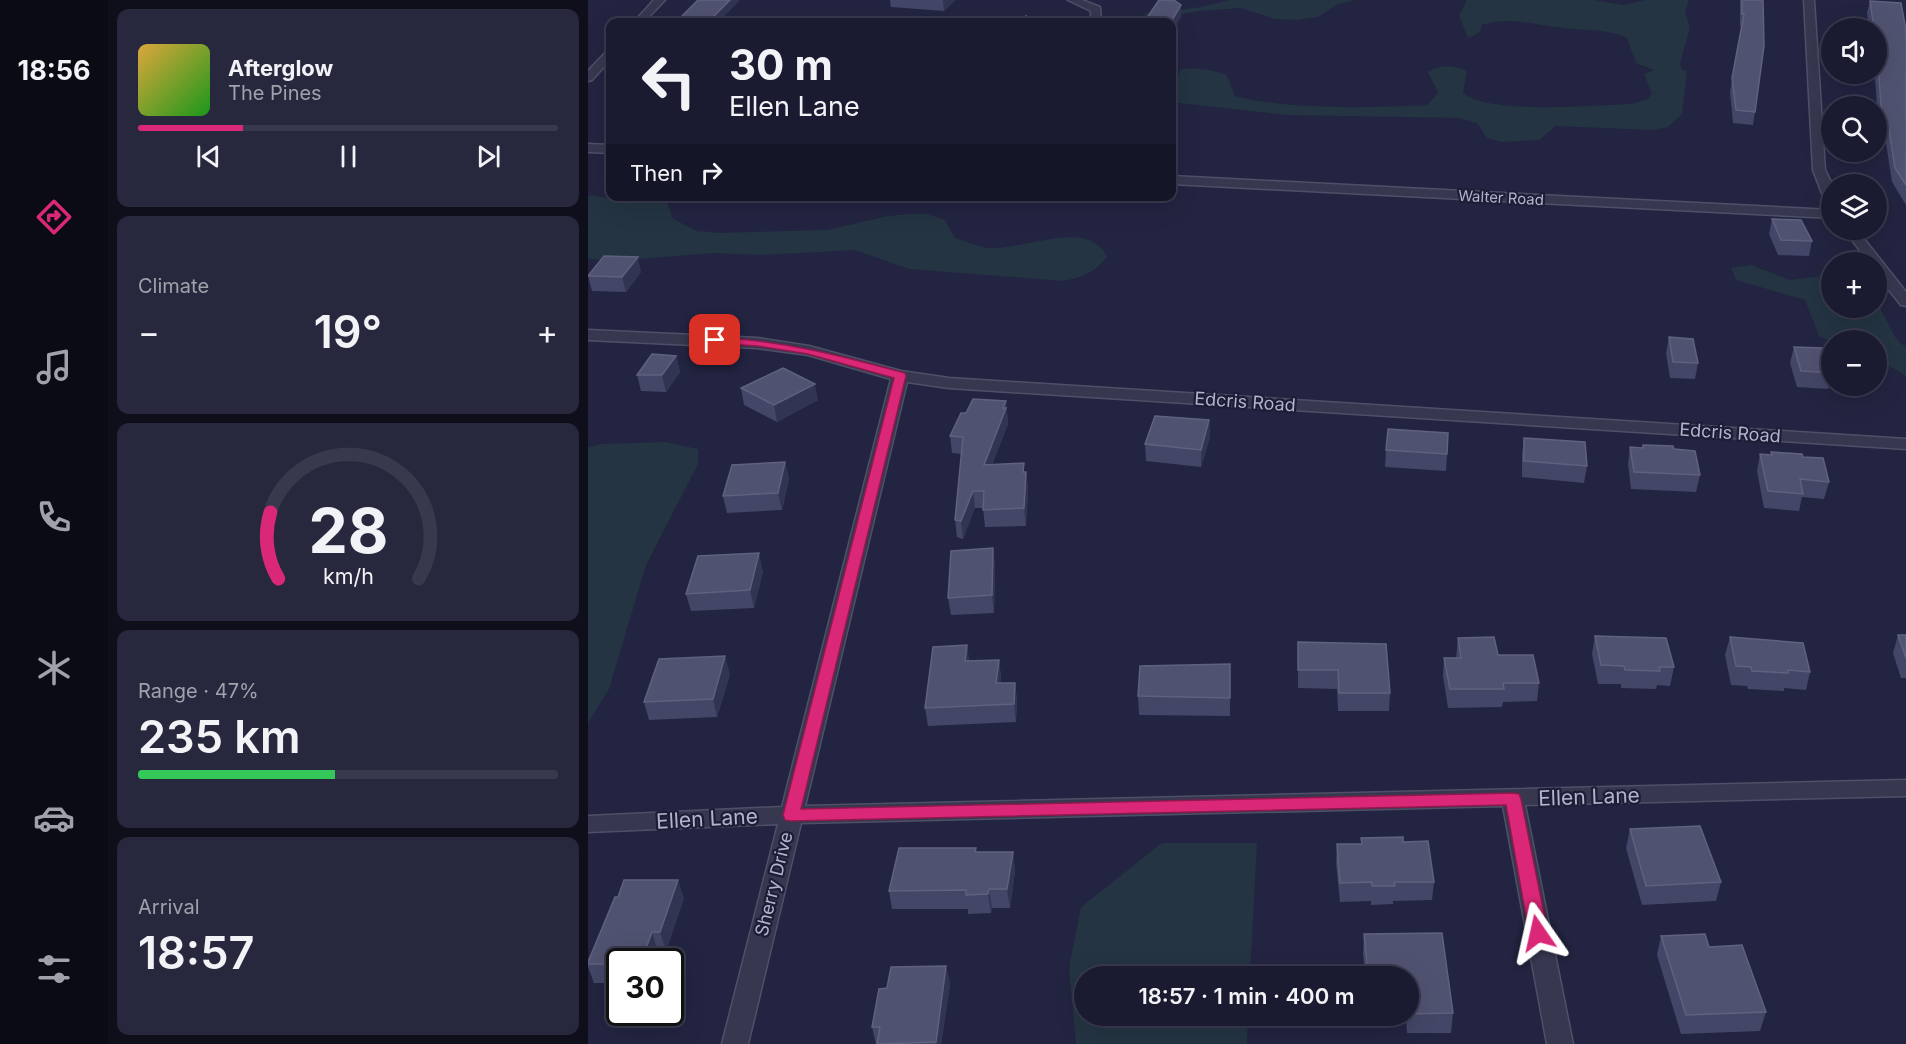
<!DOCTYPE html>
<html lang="en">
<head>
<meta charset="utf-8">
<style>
	body { margin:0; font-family:Inter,sans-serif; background:#27283d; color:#f1f3f6; height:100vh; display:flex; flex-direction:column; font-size:22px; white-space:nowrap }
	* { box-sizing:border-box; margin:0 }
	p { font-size:20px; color:#9fa1ab }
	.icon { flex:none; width:33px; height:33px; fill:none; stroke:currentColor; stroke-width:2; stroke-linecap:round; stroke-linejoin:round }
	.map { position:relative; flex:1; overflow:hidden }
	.drawer { display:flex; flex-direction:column; gap:9px; padding:9px; background:#0e0f1b; width:480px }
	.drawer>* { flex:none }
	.top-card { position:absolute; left:18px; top:18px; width:570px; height:183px; border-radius:12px; box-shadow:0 6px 24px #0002,0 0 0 2px #38394d; background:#1a1b31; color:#f1f3f6; overflow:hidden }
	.tools { position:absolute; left:1233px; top:18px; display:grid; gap:12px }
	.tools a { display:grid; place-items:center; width:66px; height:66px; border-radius:50%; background:#1a1b31; box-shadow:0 6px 24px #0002,0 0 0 2px #38394d; font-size:30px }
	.speed { position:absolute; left:18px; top:948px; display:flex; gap:12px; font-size:30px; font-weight:700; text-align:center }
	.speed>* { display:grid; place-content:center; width:78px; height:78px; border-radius:50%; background:#1a1b31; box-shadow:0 6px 24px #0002,0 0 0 2px #38394d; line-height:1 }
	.speed .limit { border:3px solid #111; border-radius:9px; background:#fff; color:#111 }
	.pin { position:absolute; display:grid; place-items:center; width:51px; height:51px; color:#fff; margin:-26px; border-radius:12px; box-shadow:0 3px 9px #0006 }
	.me { position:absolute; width:66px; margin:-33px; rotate:349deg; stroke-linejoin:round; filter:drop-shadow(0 0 4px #0008) }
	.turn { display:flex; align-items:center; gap:21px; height:126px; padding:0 24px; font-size:27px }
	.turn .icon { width:78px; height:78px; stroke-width:2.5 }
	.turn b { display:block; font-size:42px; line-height:51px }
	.then { display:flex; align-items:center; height:57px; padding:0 24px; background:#0003; gap:12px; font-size:22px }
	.big { font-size:45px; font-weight:600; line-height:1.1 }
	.drawer .card { flex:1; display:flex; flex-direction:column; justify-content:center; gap:9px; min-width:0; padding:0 21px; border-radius:12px; background:#27283d }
	.drawer .dial { align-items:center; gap:0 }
	.dial svg { height:156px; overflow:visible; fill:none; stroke:#38394d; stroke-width:7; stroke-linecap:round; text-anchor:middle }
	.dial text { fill:#f1f3f6; stroke:none }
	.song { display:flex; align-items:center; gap:18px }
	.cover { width:72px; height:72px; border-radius:9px; background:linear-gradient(135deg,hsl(40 70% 55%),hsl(120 70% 35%)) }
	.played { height:6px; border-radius:3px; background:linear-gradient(90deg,#db2777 25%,#38394d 25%) }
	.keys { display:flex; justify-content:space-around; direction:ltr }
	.heat { display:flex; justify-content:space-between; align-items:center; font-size:33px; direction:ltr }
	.charge { height:9px; border-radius:4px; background:linear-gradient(90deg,#34c759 47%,#38394d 0) }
	.trip { position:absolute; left:486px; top:966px; width:345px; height:60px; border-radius:30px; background:#1a1b31; box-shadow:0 6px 24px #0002,0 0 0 2px #38394d; font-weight:600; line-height:60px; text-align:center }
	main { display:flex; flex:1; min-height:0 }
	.menu { display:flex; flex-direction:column; width:108px; justify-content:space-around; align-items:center; background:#0a0b14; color:#9fa1ab }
	.menu .icon { width:42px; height:42px }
	.menu .on { color:#db2777 }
	.menu b { font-size:27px; color:#f1f3f6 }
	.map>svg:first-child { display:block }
</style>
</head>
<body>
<main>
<nav class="menu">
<b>18:56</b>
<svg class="icon on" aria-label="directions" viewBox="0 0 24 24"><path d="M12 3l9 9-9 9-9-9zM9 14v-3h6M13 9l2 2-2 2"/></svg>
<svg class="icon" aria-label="music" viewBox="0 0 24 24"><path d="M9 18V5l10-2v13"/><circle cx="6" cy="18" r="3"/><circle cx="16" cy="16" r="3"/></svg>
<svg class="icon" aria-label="phone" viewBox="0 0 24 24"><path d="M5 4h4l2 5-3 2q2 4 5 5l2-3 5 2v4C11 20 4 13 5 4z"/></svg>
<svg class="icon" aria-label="climate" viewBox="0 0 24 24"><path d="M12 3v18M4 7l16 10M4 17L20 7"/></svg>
<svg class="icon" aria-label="car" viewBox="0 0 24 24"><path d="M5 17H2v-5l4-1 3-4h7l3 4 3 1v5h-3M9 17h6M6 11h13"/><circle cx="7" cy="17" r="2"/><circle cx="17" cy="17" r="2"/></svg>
<svg class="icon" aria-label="filters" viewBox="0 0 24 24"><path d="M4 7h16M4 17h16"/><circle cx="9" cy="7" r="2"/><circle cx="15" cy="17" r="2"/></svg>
</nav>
<section class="drawer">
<div class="card">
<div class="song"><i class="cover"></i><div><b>Afterglow</b><p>The Pines</p></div></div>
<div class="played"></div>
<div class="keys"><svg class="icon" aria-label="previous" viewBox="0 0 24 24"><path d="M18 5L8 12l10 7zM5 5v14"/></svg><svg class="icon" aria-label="pause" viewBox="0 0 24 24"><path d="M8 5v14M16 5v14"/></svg><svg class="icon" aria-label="next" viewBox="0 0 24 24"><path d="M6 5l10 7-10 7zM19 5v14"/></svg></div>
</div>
<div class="card"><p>Climate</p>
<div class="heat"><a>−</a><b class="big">19°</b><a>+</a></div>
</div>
<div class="card dial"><svg viewBox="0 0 100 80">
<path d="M14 69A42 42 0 1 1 86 69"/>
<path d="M14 69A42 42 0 0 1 10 35" stroke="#db2777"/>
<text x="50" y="56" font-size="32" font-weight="700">28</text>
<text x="50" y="72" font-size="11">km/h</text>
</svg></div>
<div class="card"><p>Range · 47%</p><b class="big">235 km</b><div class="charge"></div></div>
<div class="card"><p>Arrival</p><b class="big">18:57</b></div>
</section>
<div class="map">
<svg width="1318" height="1044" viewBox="0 0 1318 1044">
	<rect width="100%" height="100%" fill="#222441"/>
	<g fill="#243442">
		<path d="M 641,0 L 768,0 L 750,4 L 730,17 L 709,20 L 687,19 L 653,8 L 610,11 L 571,19 L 552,14 L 614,7 Z"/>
		<path d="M 879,0 L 1007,0 L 1035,5 L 1057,0 L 1101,0 L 1097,12 L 1102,27 L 1092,64 L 1094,70 L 1099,71 L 1094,114 L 1080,127 L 1064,130 L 968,126 L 951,140 L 914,142 L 899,138 L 889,123 L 871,118 L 699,115 L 591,103 L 586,97 L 592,69 C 609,68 623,69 639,75 L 647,96 C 701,110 783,108 840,105 L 850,92 L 840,72 C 853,64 864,65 879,71 L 875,93 C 902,115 1006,105 1043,104 L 1058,100 L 1064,94 L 1056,74 L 1066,70 L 1048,63 L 1039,38 C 1017,28 999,31 976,28 C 947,25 922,16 894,25 L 892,32 L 880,38 L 871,16 Z"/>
		<path d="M 0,195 L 20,198 L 79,202 L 85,219 L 109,231 L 130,233 L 239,230 L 300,216 L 321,214 L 340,214 L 357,220 L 367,238 C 377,241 388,246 398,248 C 432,252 501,216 519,257 C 506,273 495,277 475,281 L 321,269 L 267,250 L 172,255 L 125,253 L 26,261 L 0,259 Z"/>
		<path d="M 1163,265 L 1202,280 L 1243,275 L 1244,308 L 1288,308 L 1289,302 L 1307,337 L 1318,348 L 1318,376 L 1289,359 L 1288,340 L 1243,341 L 1231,336 L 1217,300 L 1148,280 L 1143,268 Z"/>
		<path d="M 77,442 L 110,449 L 110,464 L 58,565 L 21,689 L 0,723 L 0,447 L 15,444 Z"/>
		<path d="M 574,843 L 669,843 L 662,976 L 496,976 L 496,1016 L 660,1016 L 659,1044 L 488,1044 L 481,968 L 493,907 Z"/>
	</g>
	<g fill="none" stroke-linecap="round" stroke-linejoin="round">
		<defs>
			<g id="street">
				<path d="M 66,0 L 77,0 L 56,22 L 46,22 Z"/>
				<path d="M 480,0 L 494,0 L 512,7 L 513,22 L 503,22 L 503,11 Z"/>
				<path d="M 1216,0 L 1226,0 L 1237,170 L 1244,184 L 1244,205 L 1237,201 L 1225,170 Z"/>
				<path d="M 22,51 L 22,60 L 4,80 L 0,81 L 0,71 L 18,52 Z"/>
				<path d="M 0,144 L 22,145 L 22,153 L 0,152 Z"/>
				<path d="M 584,176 L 1244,210 L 1244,218 L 584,184 Z"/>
				<path d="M 1256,230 L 1269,230 L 1318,292 L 1318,306 L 1313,305 L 1288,274 L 1288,262 L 1281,262 Z"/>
				<path d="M 0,330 L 169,338 L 221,346 L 313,371 L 361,378 L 1318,439 L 1318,449 L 361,388 L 319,382 L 217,806 L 1318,780 L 1318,796 L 937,805 L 985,1044 L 959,1044 L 915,806 L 213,823 L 160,1044 L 134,1044 L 190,824 L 0,832 L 0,816 L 194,807 L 303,379 L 220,355 L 169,348 L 0,340 Z"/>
			</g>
		</defs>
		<use href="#street" stroke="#4f5068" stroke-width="3"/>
		<use href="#street" fill="#373850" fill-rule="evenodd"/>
	</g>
	<g fill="#444667">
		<path d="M 302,0 L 367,0 L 356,11 L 303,7 Z"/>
		<path d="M 1152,0 L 1175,0 L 1167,112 L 1165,125 L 1145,123 L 1142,92 L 1154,26 L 1152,26 Z"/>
		<path d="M 1282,1 L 1318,30 L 1318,205 L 1304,182 L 1298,143 L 1292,143 L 1287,79 L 1285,79 L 1285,74 L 1288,74 L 1288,28 L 1281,28 L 1279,13 Z"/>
		<path d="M 1184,219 L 1224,241 L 1221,256 L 1190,255 L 1181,234 Z"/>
		<path d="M 53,272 L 38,292 L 4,291 L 0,276 Z"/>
		<path d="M 1081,337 L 1110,363 L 1107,379 L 1082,378 L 1078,353 Z"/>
		<path d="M 1206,347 L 1244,372 L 1240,389 L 1209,387 L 1202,363 Z"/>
		<path d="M 88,356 L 92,372 L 78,392 L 53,391 L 49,375 Z"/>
		<path d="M 153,388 L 230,400 L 189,422 L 156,405 Z"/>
		<path d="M 418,401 L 420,424 L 404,465 L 438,472 L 440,489 L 438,526 L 397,527 L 395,508 L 387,508 L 375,539 L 369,537 L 367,520 L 374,454 L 364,453 L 362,436 L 378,413 Z"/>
		<path d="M 621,420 L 622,437 L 613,467 L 558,461 L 557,444 Z"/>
		<path d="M 936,438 L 999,466 L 996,483 L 934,477 L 934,455 Z"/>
		<path d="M 1055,445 L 1086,449 L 1112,475 L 1108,492 L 1043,489 L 1040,464 L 1042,447 L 1054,448 Z"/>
		<path d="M 798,450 L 859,454 L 858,471 L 797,467 Z"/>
		<path d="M 1183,452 L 1241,482 L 1236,499 L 1214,497 L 1211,511 L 1176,508 L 1169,471 L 1172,454 L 1183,455 Z"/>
		<path d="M 197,462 L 201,479 L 194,510 L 139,513 L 135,496 Z"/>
		<path d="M 405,548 L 407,566 L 406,613 L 363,615 L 360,598 Z"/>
		<path d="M 175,571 L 166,608 L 103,611 L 98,594 Z"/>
		<path d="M 1310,635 L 1318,635 L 1318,678 L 1313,678 L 1305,653 Z"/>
		<path d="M 1007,636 L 1086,667 L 1082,686 L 1069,685 L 1068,689 L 1033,688 L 1033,684 L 1010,684 L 1004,654 Z"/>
		<path d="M 1142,637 L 1222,672 L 1218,690 L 1196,688 L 1196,691 L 1160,689 L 1159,686 L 1143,685 L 1137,655 Z"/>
		<path d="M 870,638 L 910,655 L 951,683 L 949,701 L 915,702 L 914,707 L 860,708 L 855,676 L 856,658 L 868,658 Z"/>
		<path d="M 710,642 L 802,693 L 801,711 L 750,711 L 749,689 L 710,688 Z"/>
		<path d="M 379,645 L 381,661 L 411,660 L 413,678 L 412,683 L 427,683 L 429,701 L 428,722 L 340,726 L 337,708 Z"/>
		<path d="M 642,664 L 642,716 L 551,715 L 550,696 Z"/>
		<path d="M 142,674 L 129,717 L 61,720 L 56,702 Z"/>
		<path d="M 1042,829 L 1133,882 L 1128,901 L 1054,905 L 1038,848 Z"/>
		<path d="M 773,838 L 815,842 L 846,882 L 844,900 L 805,901 L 805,904 L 783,905 L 783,901 L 752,902 L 748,863 L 749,844 L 773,844 Z"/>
		<path d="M 388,848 L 388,852 L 425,852 L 427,871 L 422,908 L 404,908 L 403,913 L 380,914 L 380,909 L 304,909 L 301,891 Z"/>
		<path d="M 96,898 L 78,951 L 70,951 L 32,962 L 32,983 L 6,983 L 0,967 L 0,962 Z"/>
		<path d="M 776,934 L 865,1013 L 863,1033 L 819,1033 L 818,1018 L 781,1018 L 781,1016 L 820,1016 L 820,976 L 777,976 L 775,953 Z"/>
		<path d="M 1073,936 L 1121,947 L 1178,1012 L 1172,1031 L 1093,1034 L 1069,955 Z"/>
		<path d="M 358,966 L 362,985 L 353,1044 L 288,1044 L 284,1027 L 299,988 Z"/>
	</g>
	<g fill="#323453">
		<path d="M 142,0 L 152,0 L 131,22 L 120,22 Z"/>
		<path d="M 355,0 L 367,0 L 356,11 Z"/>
		<path d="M 593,5 L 593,17 L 584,33 L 583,22 Z"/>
		<path d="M 50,257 L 53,272 L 38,292 L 34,277 Z"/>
		<path d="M 88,356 L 92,372 L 78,392 L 74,375 Z"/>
		<path d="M 227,384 L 230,400 L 189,422 L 186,405 Z"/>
		<path d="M 418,401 L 420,424 L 397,482 L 396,465 Z"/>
		<path d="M 621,420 L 622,437 L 613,467 L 613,450 Z"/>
		<path d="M 197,462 L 201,479 L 194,510 L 190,493 Z"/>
		<path d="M 438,472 L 440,489 L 438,526 L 436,508 Z"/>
		<path d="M 385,491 L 387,508 L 375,539 L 373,521 Z"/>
		<path d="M 405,548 L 407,566 L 406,613 L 404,595 Z"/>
		<path d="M 171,553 L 175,571 L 166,608 L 162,590 Z"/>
		<path d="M 379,645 L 381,663 L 377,661 Z"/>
		<path d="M 137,656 L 142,674 L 129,717 L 125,699 Z"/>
		<path d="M 411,660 L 413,678 L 410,702 L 408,683 Z"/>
		<path d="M 427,683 L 429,701 L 428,722 L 426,704 Z"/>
		<path d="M 425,852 L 427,871 L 422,908 L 419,889 Z"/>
		<path d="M 90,880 L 96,898 L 78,951 L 72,932 Z"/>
		<path d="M 401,889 L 404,908 L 403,913 L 400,894 Z"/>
		<path d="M 64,932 L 70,951 L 66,962 L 53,962 Z"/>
		<path d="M 358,966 L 362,985 L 353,1044 L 348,1044 Z"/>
	</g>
	<g fill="#505271" stroke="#60617f" stroke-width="1.5">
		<path d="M 110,0 L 142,0 L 120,22 L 88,22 Z"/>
		<path d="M 571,0 L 586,0 L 593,5 L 583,22 L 556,22 Z"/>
		<path d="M 1154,0 L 1175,0 L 1176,46 L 1167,112 L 1148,110 L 1144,78 L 1156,14 L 1154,14 Z"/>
		<path d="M 1282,1 L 1313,3 L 1318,30 L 1318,185 L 1307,168 L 1301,129 L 1295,129 L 1290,66 L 1288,66 L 1288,28 L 1286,28 Z"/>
		<path d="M 438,16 L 449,22 L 433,22 Z"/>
		<path d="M 1184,219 L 1213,220 L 1224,241 L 1193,240 Z"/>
		<path d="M 16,256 L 50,257 L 34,277 L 0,276 Z"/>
		<path d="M 1081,337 L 1105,339 L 1110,363 L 1085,362 Z"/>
		<path d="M 1206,347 L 1236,348 L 1244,373 L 1213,371 Z"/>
		<path d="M 64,354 L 88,356 L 74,375 L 49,375 Z"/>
		<path d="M 195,368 L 227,384 L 186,405 L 153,388 Z"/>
		<path d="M 385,399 L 418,401 L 415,408 L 418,408 L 396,465 L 436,463 L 435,472 L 438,472 L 436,508 L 395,510 L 396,491 L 385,491 L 373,521 L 367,520 L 375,437 L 362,436 L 373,413 L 378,413 Z"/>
		<path d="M 567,416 L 621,420 L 613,450 L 557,444 Z"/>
		<path d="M 800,429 L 860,433 L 859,454 L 798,450 Z"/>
		<path d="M 936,438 L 997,442 L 999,466 L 936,461 Z"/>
		<path d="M 1055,445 L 1085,446 L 1086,449 L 1107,451 L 1112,475 L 1046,472 L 1042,447 L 1055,448 Z"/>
		<path d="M 1183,452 L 1214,454 L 1215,457 L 1235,458 L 1241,482 L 1212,479 L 1215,494 L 1180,491 L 1172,454 L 1184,455 Z"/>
		<path d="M 197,462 L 190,493 L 135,496 L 144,465 Z"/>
		<path d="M 405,548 L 404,595 L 360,598 L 363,551 Z"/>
		<path d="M 171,553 L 162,590 L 98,594 L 110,556 Z"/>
		<path d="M 1310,635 L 1318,635 L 1318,658 Z"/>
		<path d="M 1007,636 L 1078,638 L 1086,667 L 1071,667 L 1072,671 L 1037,670 L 1036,666 L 1013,665 Z"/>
		<path d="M 906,637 L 910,655 L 945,655 L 951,683 L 915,683 L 916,689 L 862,689 L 856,658 L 873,658 L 870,638 Z"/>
		<path d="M 1142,637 L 1215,643 L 1222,672 L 1200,670 L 1200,673 L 1164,671 L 1163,667 L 1148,666 Z"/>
		<path d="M 710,642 L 798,644 L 802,693 L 751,693 L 750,670 L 710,670 Z"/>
		<path d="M 379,645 L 377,661 L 411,660 L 408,683 L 427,683 L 426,704 L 337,708 L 345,647 Z"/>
		<path d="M 137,656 L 125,699 L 56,702 L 71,659 Z"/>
		<path d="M 642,664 L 642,698 L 550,696 L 552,666 Z"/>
		<path d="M 1112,826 L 1133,882 L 1058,886 L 1042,829 Z"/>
		<path d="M 815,837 L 815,842 L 840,841 L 846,882 L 806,882 L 807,886 L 784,886 L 784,882 L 752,883 L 749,844 L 774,844 L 773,838 Z"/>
		<path d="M 311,848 L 388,848 L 387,852 L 425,852 L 419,889 L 401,889 L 400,894 L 378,895 L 378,890 L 301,891 Z"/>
		<path d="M 36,880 L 90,880 L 72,932 L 64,932 L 53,962 L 32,962 L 32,964 L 0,964 L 0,962 L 27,897 L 30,897 Z"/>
		<path d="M 854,933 L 865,1013 L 821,1014 L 820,976 L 780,976 L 776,934 Z"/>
		<path d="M 1117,934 L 1121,947 L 1154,945 L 1178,1012 L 1098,1015 L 1073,936 Z"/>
		<path d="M 358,966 L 348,1042 L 289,1044 L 292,1027 L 284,1027 L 291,989 L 299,988 L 303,967 Z"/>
	</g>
	<path fill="#db2777" stroke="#8e194d" stroke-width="1.5" d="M 127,337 C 196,341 250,355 317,373 L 318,376 L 213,809 L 925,793 L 931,794 L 933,799 L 960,933 L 957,938 L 950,940 L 944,938 L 941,933 L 918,805 L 203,821 L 197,820 L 195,815 L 306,378 L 220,354 L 169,346 L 123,343 L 122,340 Z"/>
	<g text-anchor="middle" stroke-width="4.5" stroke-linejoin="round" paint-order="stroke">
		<g font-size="15" fill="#b3b4cb" stroke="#1c1d36">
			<text transform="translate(913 198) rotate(3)" y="5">Walter Road</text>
		</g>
		<g font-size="18" fill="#b3b4cb" stroke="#1c1d36">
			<text transform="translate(657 402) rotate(4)" y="6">Edcris Road</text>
			<text transform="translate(1142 433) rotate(4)" y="6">Edcris Road</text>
			<text transform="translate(186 884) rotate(-76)" y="6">Sherry Drive</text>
		</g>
		<g font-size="21" fill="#b3b4cb" stroke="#1c1d36">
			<text transform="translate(1001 797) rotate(-2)" y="7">Ellen Lane</text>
			<text transform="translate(119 819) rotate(-3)" y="7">Ellen Lane</text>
		</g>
	</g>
</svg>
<div class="tools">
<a><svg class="icon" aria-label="sound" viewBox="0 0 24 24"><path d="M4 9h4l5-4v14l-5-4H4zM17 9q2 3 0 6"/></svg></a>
<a><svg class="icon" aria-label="search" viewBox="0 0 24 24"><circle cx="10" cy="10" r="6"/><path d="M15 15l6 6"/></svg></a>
<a><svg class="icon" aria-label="layers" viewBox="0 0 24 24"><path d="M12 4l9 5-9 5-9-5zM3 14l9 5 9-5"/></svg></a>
<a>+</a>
<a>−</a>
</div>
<div class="speed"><div class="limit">30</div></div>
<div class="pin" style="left:127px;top:340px;background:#d93025"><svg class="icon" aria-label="arrive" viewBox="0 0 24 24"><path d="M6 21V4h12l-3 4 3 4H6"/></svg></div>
<svg class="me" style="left:950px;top:933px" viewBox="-20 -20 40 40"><path d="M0-17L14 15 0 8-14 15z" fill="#db2777" stroke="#fff" stroke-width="4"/></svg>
<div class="trip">18:57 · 1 min · 400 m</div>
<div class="top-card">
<div class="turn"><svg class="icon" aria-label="left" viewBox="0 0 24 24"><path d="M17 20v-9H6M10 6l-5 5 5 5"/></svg><div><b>30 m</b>Ellen Lane</div></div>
<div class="then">Then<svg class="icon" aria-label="right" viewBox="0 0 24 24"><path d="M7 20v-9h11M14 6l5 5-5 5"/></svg></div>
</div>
</div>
</main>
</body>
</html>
